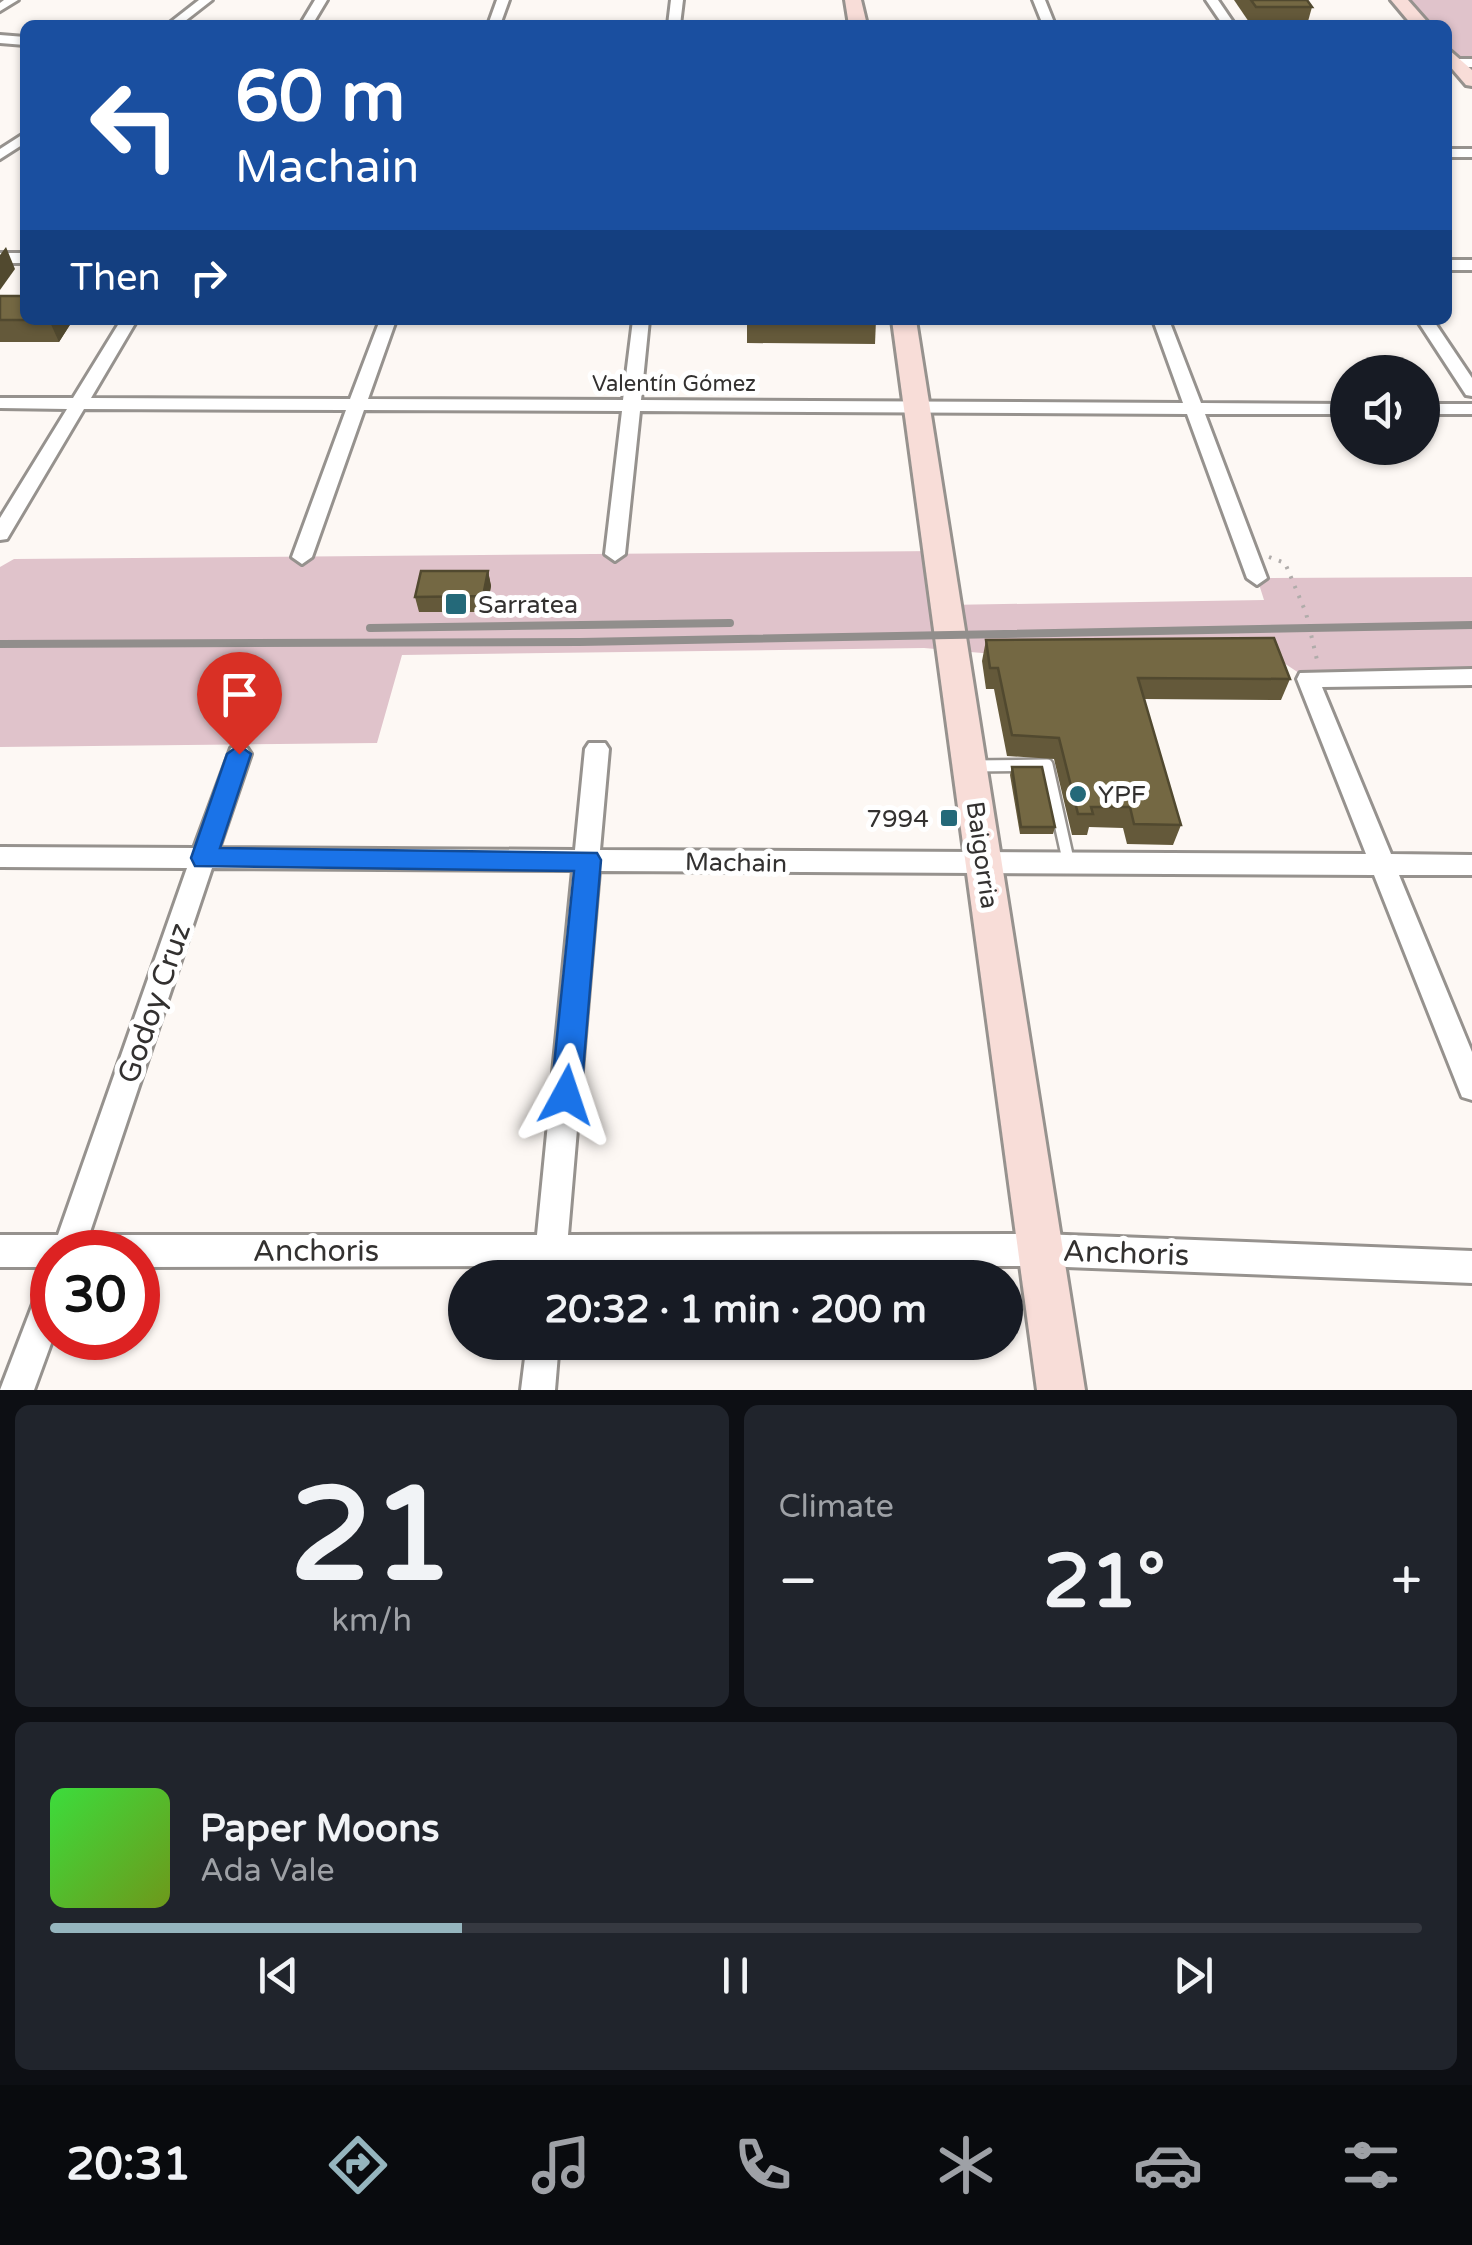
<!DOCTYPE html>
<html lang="en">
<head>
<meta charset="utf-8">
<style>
	body { margin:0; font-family:"Varela Round",sans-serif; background:#20242c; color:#f1f3f6; height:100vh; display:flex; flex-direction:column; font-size:38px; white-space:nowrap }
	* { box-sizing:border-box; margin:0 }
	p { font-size:32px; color:#9ea1a6 }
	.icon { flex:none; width:55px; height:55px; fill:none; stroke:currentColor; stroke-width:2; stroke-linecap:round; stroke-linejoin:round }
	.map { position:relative; height:1390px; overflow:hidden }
	.details { display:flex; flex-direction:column; gap:15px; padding:15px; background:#0d0f14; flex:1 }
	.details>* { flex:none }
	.top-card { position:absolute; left:20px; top:20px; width:1432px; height:305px; border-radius:15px; box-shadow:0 2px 8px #0004; background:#1a4fa0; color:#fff; overflow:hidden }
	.controls { position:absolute; left:1330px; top:355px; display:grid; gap:20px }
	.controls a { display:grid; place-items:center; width:110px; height:110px; border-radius:50%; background:#171b24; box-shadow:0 2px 8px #0004; font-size:50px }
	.speed { position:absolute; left:30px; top:1230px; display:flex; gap:20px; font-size:50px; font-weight:700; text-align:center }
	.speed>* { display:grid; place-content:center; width:130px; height:130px; border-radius:50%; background:#171b24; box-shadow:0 2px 8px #0004; line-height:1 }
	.speed .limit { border:15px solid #d22; background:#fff; color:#111 }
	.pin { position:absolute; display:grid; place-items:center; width:85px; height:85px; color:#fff; margin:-102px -42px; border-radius:50% 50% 50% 0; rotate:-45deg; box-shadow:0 0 10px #0007 }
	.pin .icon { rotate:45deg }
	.me { position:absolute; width:110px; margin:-55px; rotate:5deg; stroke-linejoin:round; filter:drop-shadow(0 0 8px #0008) }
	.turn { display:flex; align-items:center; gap:35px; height:210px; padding:0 50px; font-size:45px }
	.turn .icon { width:130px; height:130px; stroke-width:2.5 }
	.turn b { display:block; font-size:70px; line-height:85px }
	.then { display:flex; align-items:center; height:95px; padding:0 50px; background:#0003; gap:20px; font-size:38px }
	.big { font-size:75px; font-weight:800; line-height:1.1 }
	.details .card { flex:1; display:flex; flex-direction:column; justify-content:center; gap:15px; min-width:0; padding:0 35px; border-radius:15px; background:#20242c }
	.details .dial { align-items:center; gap:0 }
	.dial b { font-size:130px; line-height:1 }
	.song { display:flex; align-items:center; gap:30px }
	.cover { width:120px; height:120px; border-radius:15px; background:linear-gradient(135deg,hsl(120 70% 55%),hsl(80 70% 35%)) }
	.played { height:10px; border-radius:5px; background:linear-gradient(90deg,#95b5be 30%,#363941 30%) }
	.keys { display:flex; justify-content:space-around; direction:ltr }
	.heat { display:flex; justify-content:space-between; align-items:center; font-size:55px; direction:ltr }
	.details .tiles { flex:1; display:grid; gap:15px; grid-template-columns:1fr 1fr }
	.card:last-child { grid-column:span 2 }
	.trip { position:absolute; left:448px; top:1260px; width:575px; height:100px; border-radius:50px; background:#171b24; box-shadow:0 2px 8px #0004; font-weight:800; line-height:100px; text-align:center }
	.tabs { display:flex; height:160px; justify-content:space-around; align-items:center; background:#090b0e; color:#9ea1a6 }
	.tabs .icon { width:70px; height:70px }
	.tabs .current { color:#95b5be }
	.tabs b { font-size:45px; color:#f1f3f6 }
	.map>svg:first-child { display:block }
</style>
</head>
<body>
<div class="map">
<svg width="1472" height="1390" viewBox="0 0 1472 1390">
	<rect width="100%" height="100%" fill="#fdf8f4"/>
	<g fill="#e0c3cb">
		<path d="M 1406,0 L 1472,0 L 1472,60 L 1458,57 L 1448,46 L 1448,25 L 1429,25 Z"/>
		<path d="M 938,551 L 946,605 L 1264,600 L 1257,578 L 1472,577 L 1472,677 L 1308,679 L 1266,651 L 982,653 L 924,648 L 402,655 L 377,743 L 0,747 L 0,567 L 14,559 Z"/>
	</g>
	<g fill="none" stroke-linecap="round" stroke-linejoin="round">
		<defs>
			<path id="lane" d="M 973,766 L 1047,765 L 1069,864"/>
			<g id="street">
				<path d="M 4,0 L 18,0 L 0,11 L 0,3 Z"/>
				<path d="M 199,0 L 212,0 L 180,25 L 167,25 Z"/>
				<path d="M 315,0 L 327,0 L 312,25 L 300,25 Z"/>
				<path d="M 497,0 L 509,0 L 500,25 L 488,25 Z"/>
				<path d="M 671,0 L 683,0 L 680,25 L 668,25 Z"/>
				<path d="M 1033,0 L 1045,0 L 1055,25 L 1043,25 Z"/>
				<path d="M 1206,0 L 1218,0 L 1235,25 L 1223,25 Z"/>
				<path d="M 0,35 L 25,37 L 25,45 L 0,43 Z"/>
				<rect x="1448" y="59" width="24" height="8"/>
				<path d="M 25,133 L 25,143 L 0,159 L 0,149 Z"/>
				<rect x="1448" y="149" width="24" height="8"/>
				<rect x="0" y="253" width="25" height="10"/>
				<rect x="1448" y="260" width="24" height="10"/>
				<path d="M 121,320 L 137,320 L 91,398 L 350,399 L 380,320 L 396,320 L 368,399 L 623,400 L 633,320 L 649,320 L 641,400 L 1183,403 L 1153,320 L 1169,320 L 1201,403 L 1348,404 L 1348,414 L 1205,414 L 1267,578 L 1257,585 L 1247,578 L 1187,414 L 640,411 L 625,554 L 615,561 L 605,554 L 622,411 L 364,410 L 312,557 L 302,564 L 292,557 L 346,410 L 84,409 L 7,539 L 0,540 L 0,518 L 67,409 L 0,408 L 0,398 L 73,398 Z"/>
				<path d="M 1417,320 L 1433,320 L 1472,378 L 1472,396 L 1466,395 Z"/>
				<rect x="1422" y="404" width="50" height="10"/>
				<path d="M 1472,669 L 1472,685 L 1322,687 L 1391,854 L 1472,855 L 1472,875 L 1399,875 L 1472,1052 L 1472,1100 L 1462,1097 L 1458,1087 L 1374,875 L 599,871 L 568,1235 L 1041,1234 L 1472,1251 L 1472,1283 L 1041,1266 L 566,1266 L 565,1278 L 533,1278 L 534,1266 L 138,1267 L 138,1252 L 52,1252 L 52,1267 L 0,1267 L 0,1235 L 58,1235 L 187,868 L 0,867 L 0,847 L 194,848 L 231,748 L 247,748 L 251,754 L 219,848 L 575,850 L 585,749 L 589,743 L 605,743 L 609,749 L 600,850 L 1366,854 L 1297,679 L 1300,673 ZM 212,868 L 573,870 L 537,1235 L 89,1235 Z"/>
				<path d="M 52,1278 L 53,1338 L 34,1390 L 0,1390 L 41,1283 Z"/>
				<path d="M 527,1342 L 559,1342 L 555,1390 L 521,1390 Z"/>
			</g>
			<g id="secondary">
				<path d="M 845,0 L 861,0 L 867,25 L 849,25 Z"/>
				<path d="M 1391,0 L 1408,0 L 1430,25 L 1412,25 Z"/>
				<path d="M 1448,49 L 1472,70 L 1472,86 L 1466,85 L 1448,64 Z"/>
				<path d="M 892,320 L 916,320 L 1085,1390 L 1037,1390 Z"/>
			</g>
		</defs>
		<use href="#lane" stroke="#96928e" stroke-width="16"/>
		<use href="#street" stroke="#96928e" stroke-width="6"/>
		<use href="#secondary" stroke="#96928e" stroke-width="6"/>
		<path stroke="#b0acaa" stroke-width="4" stroke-dasharray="2.5 8" stroke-linecap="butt" d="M 1269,557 L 1285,563 L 1306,613 L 1317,660"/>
		<use href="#lane" stroke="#fff" stroke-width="11"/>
		<use href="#street" fill="#fff" fill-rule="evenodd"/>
		<use href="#secondary" fill="#f8ddd8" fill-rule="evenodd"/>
		<g stroke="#918e8c" stroke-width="8">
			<path d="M 370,628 L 730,623"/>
			<path d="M 0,644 L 580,642 L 1472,625"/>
		</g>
	</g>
	<g fill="#64593a">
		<path d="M 1234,0 L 1307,0 L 1312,7 L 1307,25 L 1251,25 Z"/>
		<path d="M 0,296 L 25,320 L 73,320 L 59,342 L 0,342 Z"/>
		<path d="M 747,320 L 876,320 L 875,344 L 747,343 Z"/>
		<path d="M 488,571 L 491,586 L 486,612 L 419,612 L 415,597 Z"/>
		<path d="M 986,640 L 1290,679 L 1281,700 L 1144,699 L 1181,825 L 1173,845 L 1127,844 L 1123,828 L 1089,827 L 1087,835 L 1072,835 L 1054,759 L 1007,756 L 994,689 L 986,689 L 982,661 Z"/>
		<path d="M 1012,767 L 1055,827 L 1053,834 L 1020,834 L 1010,775 Z"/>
	</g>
	<g fill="#51492f">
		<path d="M 6,247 L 15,269 L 0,290 L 0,255 Z"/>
		<path d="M 49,320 L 73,320 L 59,342 Z"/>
		<path d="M 488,571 L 491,586 L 486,612 L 483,596 Z"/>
	</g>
	<g fill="#746843" stroke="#51492f" stroke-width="2.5">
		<path d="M 1251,0 L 1307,0 L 1312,7 L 1256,7 Z"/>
		<path d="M 0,296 L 25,296 L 25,320 L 50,320 L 0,320 Z"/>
		<path d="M 747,320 L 876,320 L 877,322 L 747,321 Z"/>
		<path d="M 421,571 L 488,571 L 483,596 L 415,597 Z"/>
		<path d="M 1274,638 L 1290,679 L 1138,678 L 1181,825 L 1134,824 L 1130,807 L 1091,807 L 1093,814 L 1078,814 L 1059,738 L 1012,735 L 998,668 L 990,668 L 986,640 Z"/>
		<path d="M 1012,767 L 1042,767 L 1055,827 L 1021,827 Z"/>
	</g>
	<path fill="#1a73e8" stroke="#114b97" stroke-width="2.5" d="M 239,745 L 251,754 L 220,848 L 597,853 L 601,860 L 581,1095 L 576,1104 L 566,1108 L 556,1104 L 551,1095 L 574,871 L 195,866 L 191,858 L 227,754 Z"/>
	<g fill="#246979" stroke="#fff" stroke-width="4">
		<rect x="444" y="592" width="24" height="24" rx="5"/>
		<circle cx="1078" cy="794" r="10"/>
		<rect x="939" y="808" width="20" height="20" rx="5"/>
	</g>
	<g text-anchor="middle" stroke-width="10" stroke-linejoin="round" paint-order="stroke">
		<g font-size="22" fill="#333130" stroke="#fff">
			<text x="674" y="391">Valentín Gómez</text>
		</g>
		<g font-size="25" fill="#333130" stroke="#fff" text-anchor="start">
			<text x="478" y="613">Sarratea</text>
			<text x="1098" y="803">YPF</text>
			<text x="929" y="827" text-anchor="end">7994</text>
		</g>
		<g font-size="25" fill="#333130" stroke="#fff">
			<text transform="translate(983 855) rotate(82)" y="9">Baigorria</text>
			<text transform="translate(736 862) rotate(1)" y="9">Machain</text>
		</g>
		<g font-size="30" fill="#333130" stroke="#fff">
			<text transform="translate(154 1003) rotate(-71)" y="10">Godoy Cruz</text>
			<text x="316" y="1261">Anchoris</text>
			<text transform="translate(1126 1253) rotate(2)" y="10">Anchoris</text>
		</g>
	</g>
</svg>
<div class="controls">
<a><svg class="icon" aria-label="sound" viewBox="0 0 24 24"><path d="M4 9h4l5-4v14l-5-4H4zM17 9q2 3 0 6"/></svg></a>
</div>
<div class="speed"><div class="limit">30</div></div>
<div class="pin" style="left:239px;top:754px;background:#d93025"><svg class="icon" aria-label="arrive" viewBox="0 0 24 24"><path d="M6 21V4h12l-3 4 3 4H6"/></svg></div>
<svg class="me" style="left:566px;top:1095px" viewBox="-20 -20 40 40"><path d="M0-17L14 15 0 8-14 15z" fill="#1a73e8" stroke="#fff" stroke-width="4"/></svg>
<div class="trip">20:32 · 1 min · 200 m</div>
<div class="top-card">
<div class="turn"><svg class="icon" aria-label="left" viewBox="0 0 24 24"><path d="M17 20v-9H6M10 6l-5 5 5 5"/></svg><div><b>60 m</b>Machain</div></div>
<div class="then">Then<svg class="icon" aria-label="right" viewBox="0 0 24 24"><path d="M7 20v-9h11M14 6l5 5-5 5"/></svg></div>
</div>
</div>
<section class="details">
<div class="tiles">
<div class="card dial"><b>21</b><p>km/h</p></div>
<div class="card"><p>Climate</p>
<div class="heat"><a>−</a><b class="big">21°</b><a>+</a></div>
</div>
<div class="card">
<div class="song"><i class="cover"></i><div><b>Paper Moons</b><p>Ada Vale</p></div></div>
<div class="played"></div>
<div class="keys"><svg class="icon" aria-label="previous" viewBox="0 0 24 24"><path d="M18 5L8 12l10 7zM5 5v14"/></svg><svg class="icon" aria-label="pause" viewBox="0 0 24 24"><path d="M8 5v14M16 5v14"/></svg><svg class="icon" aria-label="next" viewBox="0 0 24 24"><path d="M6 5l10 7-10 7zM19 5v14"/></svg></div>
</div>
</div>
</section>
<nav class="tabs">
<b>20:31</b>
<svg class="icon current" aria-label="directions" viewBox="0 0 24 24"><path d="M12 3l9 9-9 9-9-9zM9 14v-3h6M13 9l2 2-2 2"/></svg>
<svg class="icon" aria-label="music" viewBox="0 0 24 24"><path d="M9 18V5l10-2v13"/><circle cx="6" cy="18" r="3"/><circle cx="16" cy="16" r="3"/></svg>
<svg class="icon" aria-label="phone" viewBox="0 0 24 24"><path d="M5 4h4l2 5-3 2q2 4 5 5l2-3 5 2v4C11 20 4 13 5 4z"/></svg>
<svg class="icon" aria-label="climate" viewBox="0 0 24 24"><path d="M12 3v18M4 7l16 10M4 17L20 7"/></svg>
<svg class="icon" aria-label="car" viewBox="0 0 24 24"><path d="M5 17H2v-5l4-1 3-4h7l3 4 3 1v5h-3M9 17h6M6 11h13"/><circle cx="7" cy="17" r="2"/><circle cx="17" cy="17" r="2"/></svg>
<svg class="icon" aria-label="filters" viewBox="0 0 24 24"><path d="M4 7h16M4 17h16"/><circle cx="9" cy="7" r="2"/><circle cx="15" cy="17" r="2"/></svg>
</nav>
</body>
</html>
